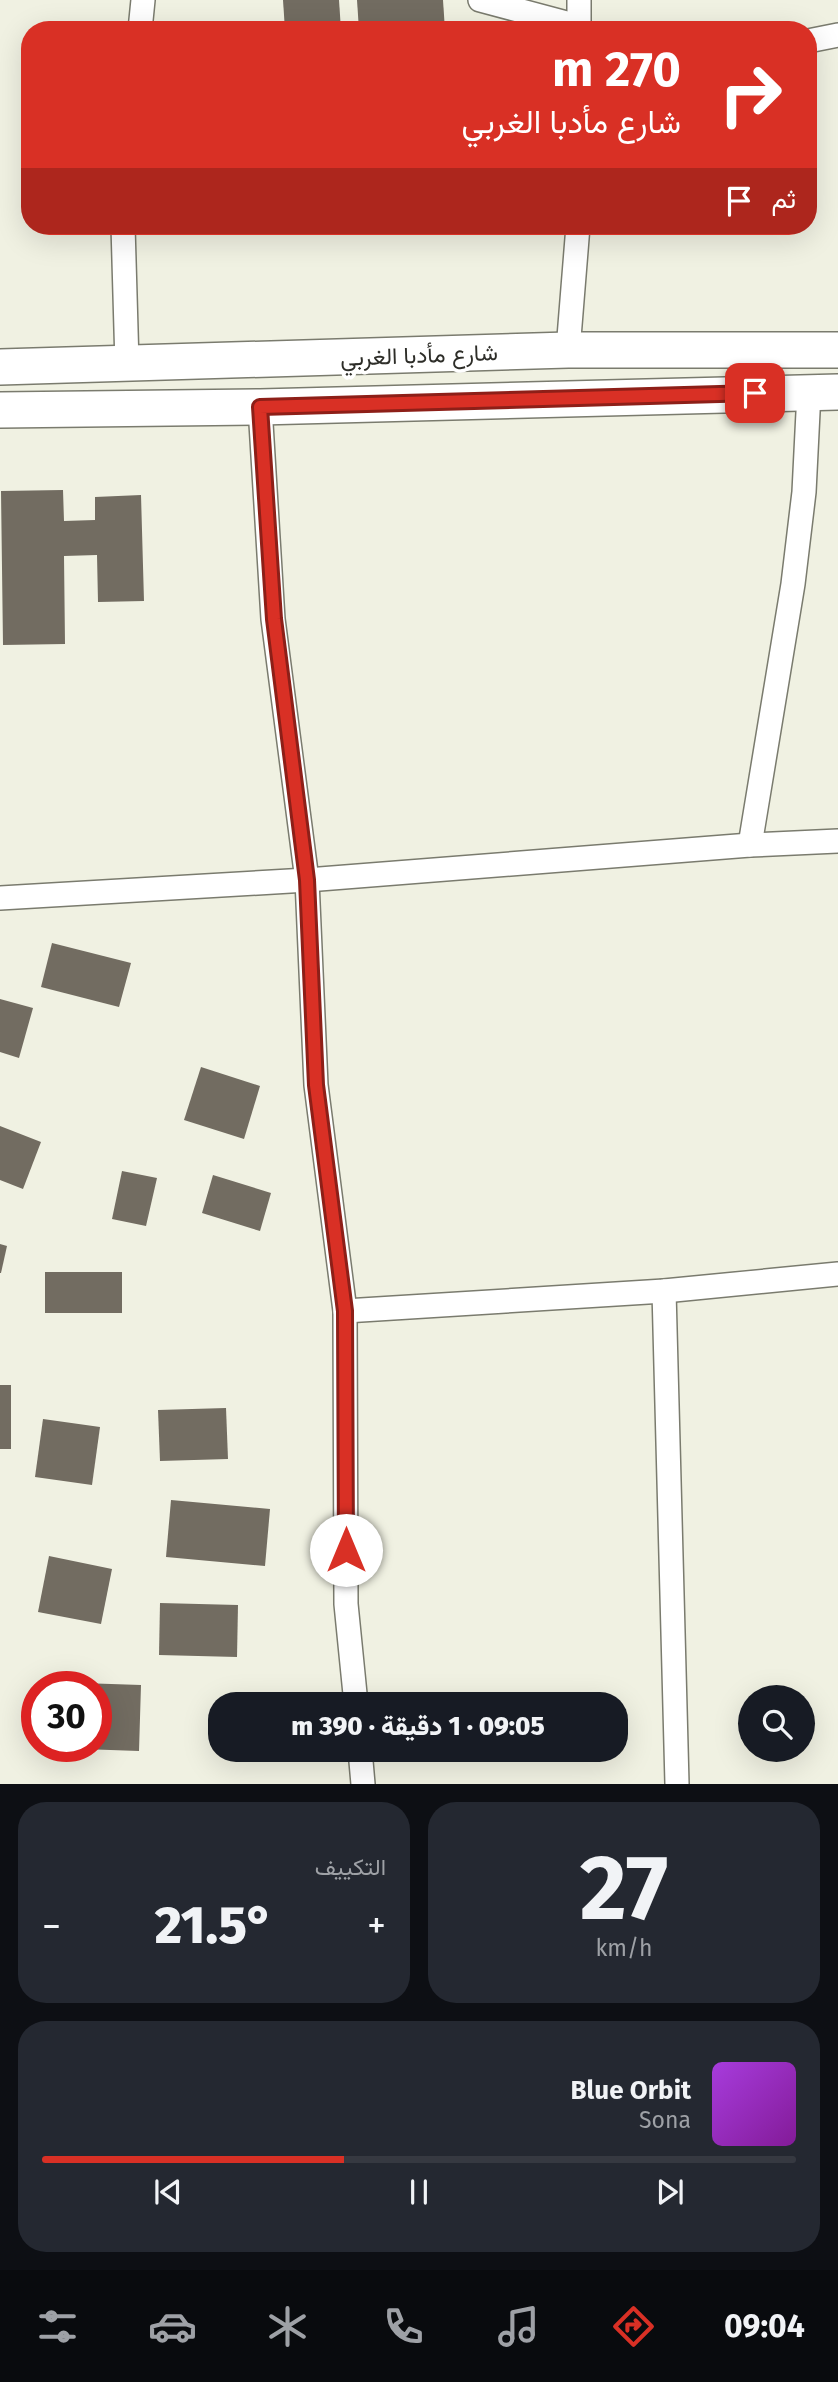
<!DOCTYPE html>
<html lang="ar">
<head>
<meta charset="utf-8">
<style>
	body { margin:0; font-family:"Fira Sans",Vazirmatn,sans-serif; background:#242831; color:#f1f3f6; direction:rtl; height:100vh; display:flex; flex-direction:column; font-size:26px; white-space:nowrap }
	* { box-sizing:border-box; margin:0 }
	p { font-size:23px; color:#9ea1a6 }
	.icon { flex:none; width:38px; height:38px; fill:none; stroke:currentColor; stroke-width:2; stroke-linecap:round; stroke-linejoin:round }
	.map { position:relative; height:1784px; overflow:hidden; direction:ltr }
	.sheet { display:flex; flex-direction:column; gap:18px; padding:18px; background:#0d0f14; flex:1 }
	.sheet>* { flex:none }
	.banner { position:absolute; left:21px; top:21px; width:796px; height:214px; border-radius:28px; box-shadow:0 7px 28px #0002; direction:rtl; background:#d93025; color:#fff; overflow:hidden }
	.fabs { position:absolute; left:738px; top:1685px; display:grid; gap:14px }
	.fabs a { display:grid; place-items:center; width:77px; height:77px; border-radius:50%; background:#171b24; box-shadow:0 7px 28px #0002; font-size:35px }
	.speed { position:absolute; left:21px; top:1671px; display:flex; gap:14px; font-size:35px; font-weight:700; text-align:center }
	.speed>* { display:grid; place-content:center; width:91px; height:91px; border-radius:50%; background:#171b24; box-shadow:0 7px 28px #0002; line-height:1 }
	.speed .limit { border:10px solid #d22; background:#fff; color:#111 }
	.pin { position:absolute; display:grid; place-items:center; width:60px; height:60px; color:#fff; margin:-30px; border-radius:14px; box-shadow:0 4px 10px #0006 }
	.me { position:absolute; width:77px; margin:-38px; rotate:0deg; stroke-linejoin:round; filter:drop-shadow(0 0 5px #0008) }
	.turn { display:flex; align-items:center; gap:24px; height:147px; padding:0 21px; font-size:32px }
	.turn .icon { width:91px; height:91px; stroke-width:2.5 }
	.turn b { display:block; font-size:49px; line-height:60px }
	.then { display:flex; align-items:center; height:66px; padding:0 21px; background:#0003; gap:14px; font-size:26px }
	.big { font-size:52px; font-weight:800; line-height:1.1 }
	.sheet .card { flex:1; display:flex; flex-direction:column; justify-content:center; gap:10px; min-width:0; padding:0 24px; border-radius:28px; background:#242831 }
	.sheet .dial { align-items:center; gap:0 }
	.dial b { font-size:91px; line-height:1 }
	.song { display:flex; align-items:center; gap:21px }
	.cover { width:84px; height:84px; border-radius:10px; background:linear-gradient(135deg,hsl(280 70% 55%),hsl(290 70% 35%)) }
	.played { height:7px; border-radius:4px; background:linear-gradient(90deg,#d93025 40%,#363941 40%) }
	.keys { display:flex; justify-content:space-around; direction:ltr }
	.heat { display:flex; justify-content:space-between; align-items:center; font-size:38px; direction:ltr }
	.sheet .tiles { flex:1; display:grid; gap:18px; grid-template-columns:1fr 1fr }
	.card:last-child { grid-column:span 2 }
	.trip { position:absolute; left:208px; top:1692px; width:420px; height:70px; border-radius:28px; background:#171b24; box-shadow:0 7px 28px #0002; font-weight:800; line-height:70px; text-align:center; direction:rtl }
	.dock { display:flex; height:112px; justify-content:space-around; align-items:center; background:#090b0e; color:#9ea1a6 }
	.dock .icon { width:49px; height:49px }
	.dock .current { color:#d93025 }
	.dock b { font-size:32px; color:#f1f3f6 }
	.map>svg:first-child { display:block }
</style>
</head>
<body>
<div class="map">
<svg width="838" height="1784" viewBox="0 0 838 1784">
	<rect width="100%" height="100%" fill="#f0f1e2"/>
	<g fill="#726c61">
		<path d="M 283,0 L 339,0 L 341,30 L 285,30 Z"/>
		<path d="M 357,0 L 443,0 L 445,30 L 359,30 Z"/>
		<path d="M 63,490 L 64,521 L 95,520 L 95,497 L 141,495 L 144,601 L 98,602 L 97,555 L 64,556 L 65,644 L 3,645 L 1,491 Z"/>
		<path d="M 52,943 L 131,963 L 119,1007 L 41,987 Z"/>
		<path d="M 0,999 L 33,1008 L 19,1058 L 0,1052 Z"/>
		<path d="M 201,1067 L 260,1086 L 244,1139 L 184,1120 Z"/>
		<path d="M 0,1126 L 41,1142 L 23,1189 L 0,1180 Z"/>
		<path d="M 122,1171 L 157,1178 L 146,1226 L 112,1219 Z"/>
		<path d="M 213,1175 L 271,1193 L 260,1231 L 202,1213 Z"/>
		<path d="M 0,1244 L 7,1246 L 1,1273 L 0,1273 Z"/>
		<rect x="45" y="1272" width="77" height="41"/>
		<rect x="0" y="1385" width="11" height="64"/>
		<path d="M 226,1408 L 228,1459 L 160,1461 L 158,1410 Z"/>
		<path d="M 43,1419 L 100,1427 L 92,1485 L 35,1477 Z"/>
		<path d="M 171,1500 L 270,1509 L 265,1566 L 166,1557 Z"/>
		<path d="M 49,1556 L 112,1569 L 101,1624 L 38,1612 Z"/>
		<path d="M 160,1603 L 238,1605 L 237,1657 L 159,1655 Z"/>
		<path d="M 81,1683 L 141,1685 L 139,1751 L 82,1749 L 83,1746 L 96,1746 L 96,1687 L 80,1687 Z"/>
		<path d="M 233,1699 L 279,1700 L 279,1704 L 233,1704 Z"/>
	</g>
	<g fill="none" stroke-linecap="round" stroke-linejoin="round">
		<defs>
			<g id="street">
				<path d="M 480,0 L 578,26"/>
				<path d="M 140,30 L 143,0"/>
				<path d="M 579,30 L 579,0"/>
				<path d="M 808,41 L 838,35"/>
				<path d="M 123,226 L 127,364"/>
				<path d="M 568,350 L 578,226"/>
				<path d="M 260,407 L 273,619 L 307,880 L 316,1085 L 345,1311 L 346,1604 L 356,1704"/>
				<path d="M 750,845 L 793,584 L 804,492 L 809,392"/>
				<path d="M 0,898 L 307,880 L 750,845 L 838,841"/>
				<path d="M 664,1291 L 677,1784"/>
				<path d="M 345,1311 L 664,1291 L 838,1274"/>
				<path d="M 360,1750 L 363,1784"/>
			</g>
			<g id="primary">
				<path d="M 0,367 L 568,350 L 838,350"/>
				<path d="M 0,410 L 260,407 L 838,392"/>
			</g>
		</defs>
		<use href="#street" stroke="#7a7b6e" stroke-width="26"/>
		<use href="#primary" stroke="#7a7b6e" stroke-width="38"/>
		<use href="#street" stroke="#fff" stroke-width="23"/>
		<use href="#primary" stroke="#fff" stroke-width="35"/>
	</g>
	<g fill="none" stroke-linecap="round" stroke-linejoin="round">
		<defs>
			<path id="route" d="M 346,1550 L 345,1311 L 316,1085 L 307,880 L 274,619 L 260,407 L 755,393"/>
		</defs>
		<use href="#route" stroke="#8d1f18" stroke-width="18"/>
		<use href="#route" stroke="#d93025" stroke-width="12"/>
	</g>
	<g text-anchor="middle" stroke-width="7" stroke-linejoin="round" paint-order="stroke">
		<g font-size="23" fill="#2d2d28" stroke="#fff">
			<text transform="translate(419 355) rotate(-2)" y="8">شارع مأدبا الغربي</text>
		</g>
	</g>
</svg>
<div class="fabs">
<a><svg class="icon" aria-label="search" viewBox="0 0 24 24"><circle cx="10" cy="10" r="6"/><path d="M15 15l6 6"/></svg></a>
</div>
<div class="speed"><div class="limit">30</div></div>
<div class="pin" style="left:755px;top:393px;background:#d93025"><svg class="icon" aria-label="arrive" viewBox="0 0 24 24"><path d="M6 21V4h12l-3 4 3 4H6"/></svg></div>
<svg class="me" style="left:346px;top:1550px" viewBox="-20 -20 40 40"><circle r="19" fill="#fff"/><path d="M0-13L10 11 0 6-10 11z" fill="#d93025"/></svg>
<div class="trip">09:05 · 1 دقيقة · 390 m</div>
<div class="banner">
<div class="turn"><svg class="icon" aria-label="right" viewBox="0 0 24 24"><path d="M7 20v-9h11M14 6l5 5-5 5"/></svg><div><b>270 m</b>شارع مأدبا الغربي</div></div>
<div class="then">ثم<svg class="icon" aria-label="arrive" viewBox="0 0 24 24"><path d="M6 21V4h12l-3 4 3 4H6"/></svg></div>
</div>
</div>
<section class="sheet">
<div class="tiles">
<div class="card dial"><b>27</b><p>km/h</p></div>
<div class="card"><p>التكييف</p>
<div class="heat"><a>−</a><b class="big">21.5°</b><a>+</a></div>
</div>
<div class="card">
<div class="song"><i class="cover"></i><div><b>Blue Orbit</b><p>Sona</p></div></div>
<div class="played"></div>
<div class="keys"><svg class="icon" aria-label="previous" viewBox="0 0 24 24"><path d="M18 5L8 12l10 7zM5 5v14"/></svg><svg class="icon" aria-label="pause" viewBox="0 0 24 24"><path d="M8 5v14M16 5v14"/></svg><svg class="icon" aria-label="next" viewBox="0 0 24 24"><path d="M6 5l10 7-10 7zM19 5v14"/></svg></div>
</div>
</div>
</section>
<nav class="dock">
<b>09:04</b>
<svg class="icon current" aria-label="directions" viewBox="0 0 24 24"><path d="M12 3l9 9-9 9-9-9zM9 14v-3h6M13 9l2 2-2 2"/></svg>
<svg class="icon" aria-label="music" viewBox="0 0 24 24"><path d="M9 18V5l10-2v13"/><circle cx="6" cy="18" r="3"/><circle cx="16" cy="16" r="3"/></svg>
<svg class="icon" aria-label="phone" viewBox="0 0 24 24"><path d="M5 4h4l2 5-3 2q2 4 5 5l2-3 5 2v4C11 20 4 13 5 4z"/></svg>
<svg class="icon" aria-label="climate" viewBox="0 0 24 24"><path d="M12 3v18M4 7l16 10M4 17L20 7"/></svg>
<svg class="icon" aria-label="car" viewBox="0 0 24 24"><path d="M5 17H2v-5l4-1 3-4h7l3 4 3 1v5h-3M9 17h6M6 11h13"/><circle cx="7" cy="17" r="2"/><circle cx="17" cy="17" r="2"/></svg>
<svg class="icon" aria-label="filters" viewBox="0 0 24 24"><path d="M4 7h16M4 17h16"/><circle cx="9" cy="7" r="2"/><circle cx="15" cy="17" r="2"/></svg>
</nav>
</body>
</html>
